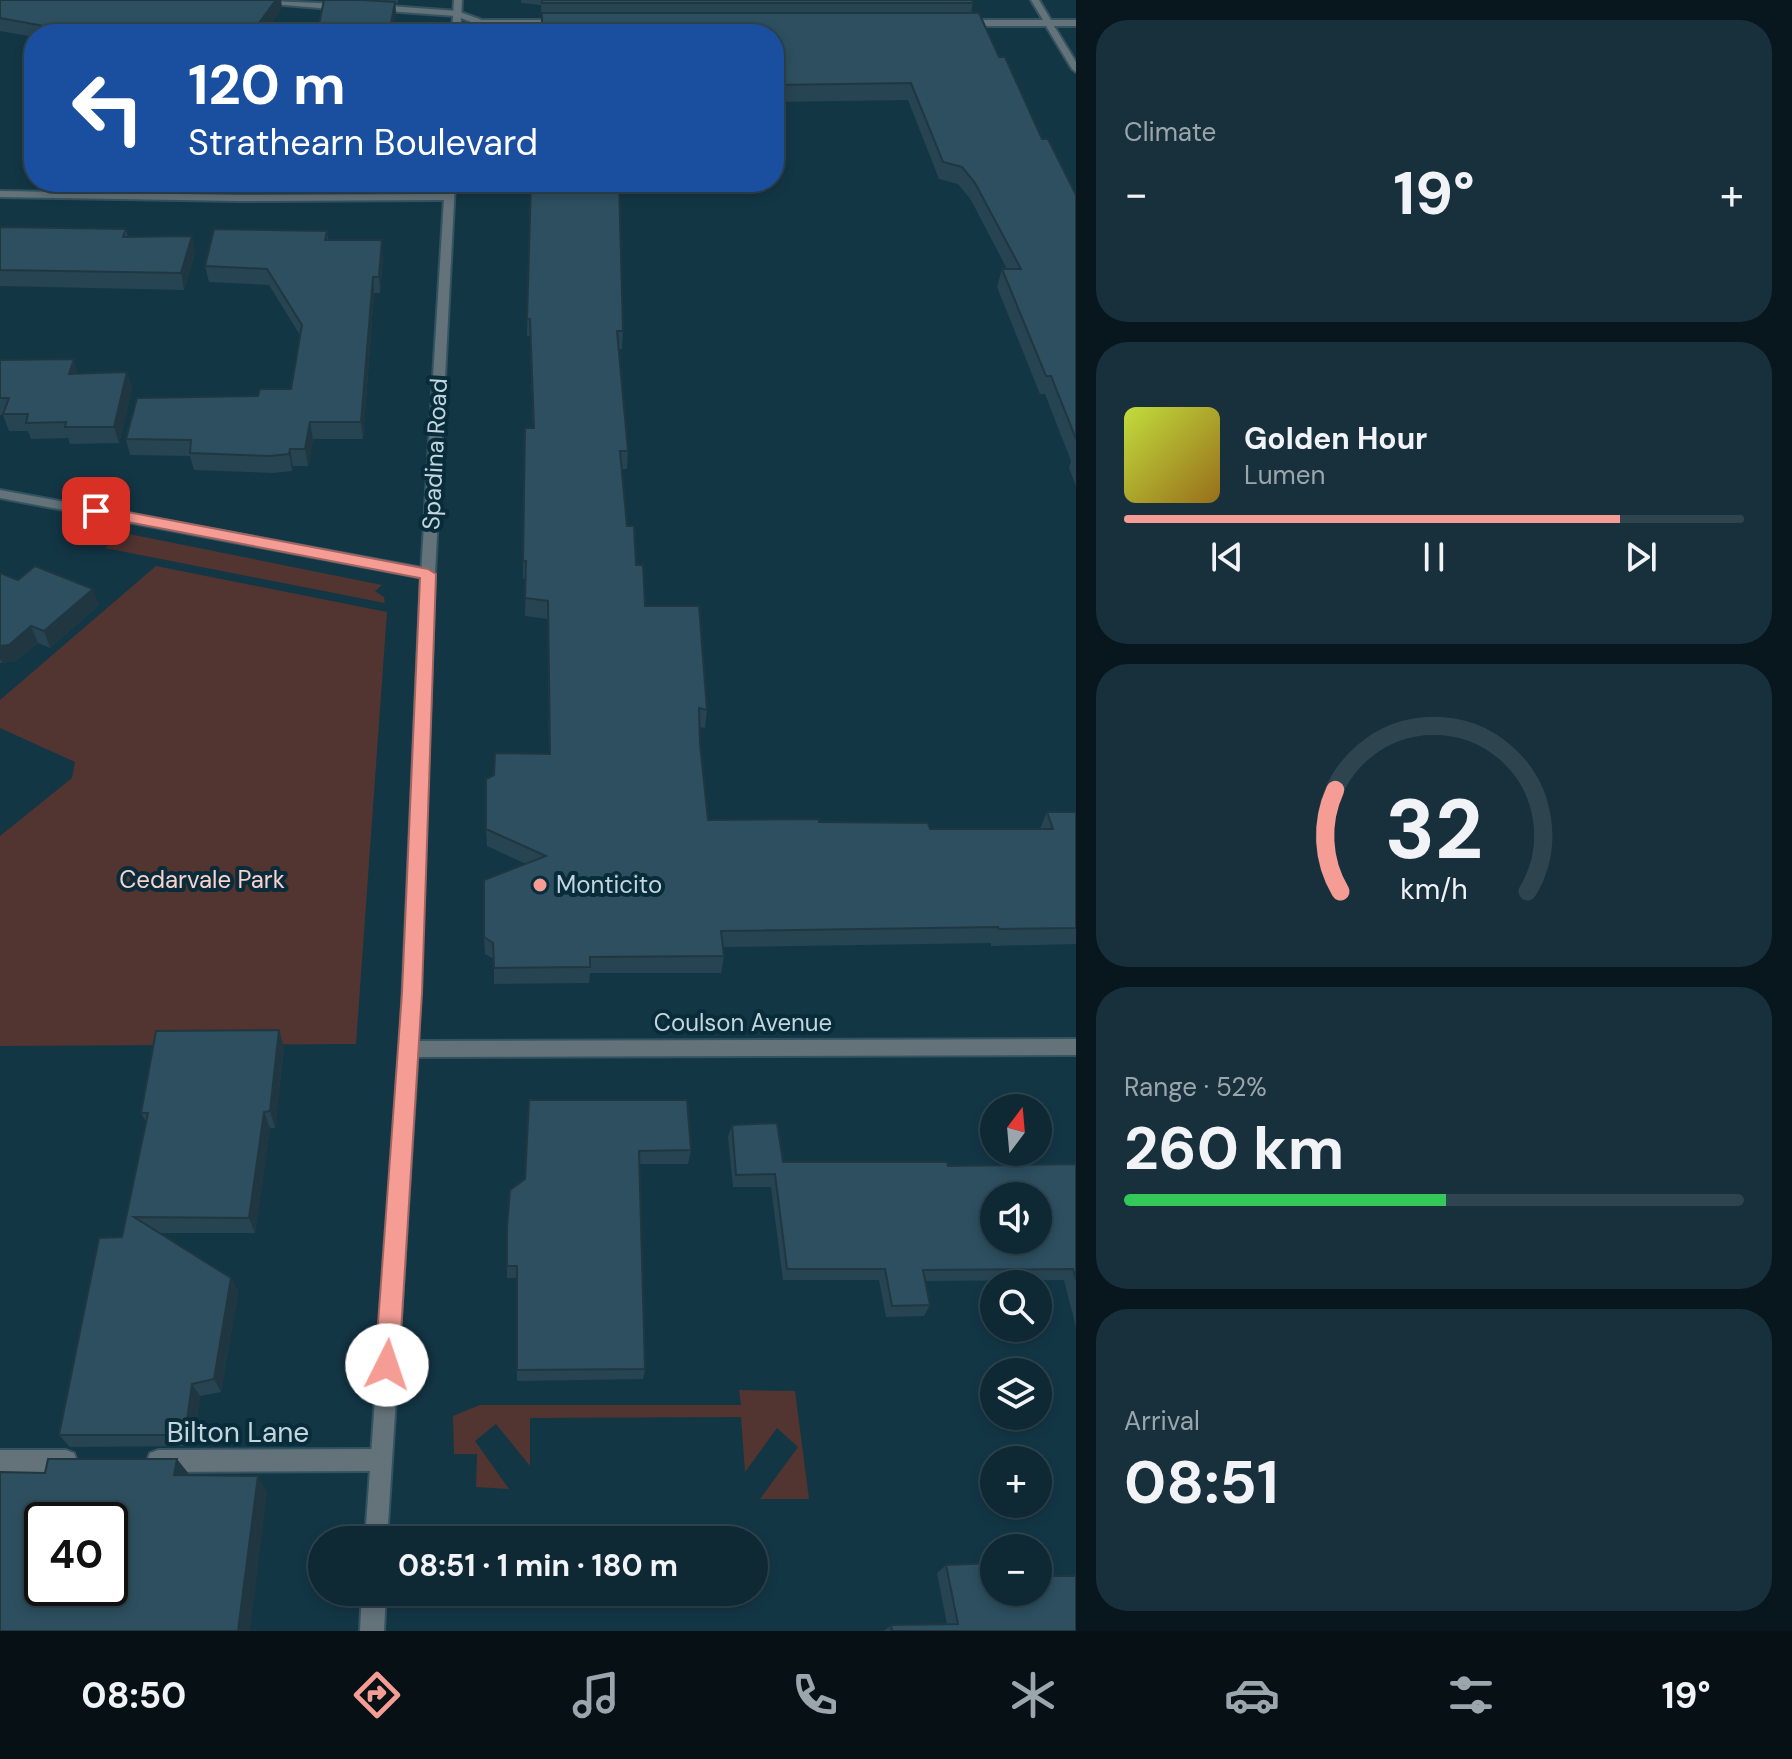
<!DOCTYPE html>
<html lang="en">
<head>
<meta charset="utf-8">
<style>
	body { margin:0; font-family:"DM Sans",sans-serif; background:#17303c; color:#f1f3f6; height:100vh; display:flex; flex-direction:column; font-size:30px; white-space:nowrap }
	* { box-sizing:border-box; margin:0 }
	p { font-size:26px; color:#9ba6ac }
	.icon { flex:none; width:44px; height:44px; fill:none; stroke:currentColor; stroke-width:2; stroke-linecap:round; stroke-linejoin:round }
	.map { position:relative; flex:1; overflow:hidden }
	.panel { display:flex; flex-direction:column; gap:20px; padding:20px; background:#08161d; width:716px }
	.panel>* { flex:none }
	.hud { position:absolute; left:24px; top:24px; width:760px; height:168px; border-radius:32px; box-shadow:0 4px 12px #0003,0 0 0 2px #2e444f; background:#1a4fa0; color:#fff; overflow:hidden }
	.needle { width:52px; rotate:16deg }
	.controls { position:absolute; left:980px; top:1094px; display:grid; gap:16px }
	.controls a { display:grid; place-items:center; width:72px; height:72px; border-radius:50%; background:#0e2834; box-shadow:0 4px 12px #0003,0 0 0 2px #2e444f; font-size:40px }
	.speed { position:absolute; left:24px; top:1502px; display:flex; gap:16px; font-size:40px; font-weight:700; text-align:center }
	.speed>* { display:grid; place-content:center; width:104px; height:104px; border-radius:50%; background:#0e2834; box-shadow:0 4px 12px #0003,0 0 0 2px #2e444f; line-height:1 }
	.speed .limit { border:4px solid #111; border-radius:12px; background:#fff; color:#111 }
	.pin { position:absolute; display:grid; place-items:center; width:68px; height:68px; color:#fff; margin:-34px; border-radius:16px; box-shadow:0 4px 12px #0006 }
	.me { position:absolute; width:88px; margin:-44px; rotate:4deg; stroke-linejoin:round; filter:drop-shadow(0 0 6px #0008) }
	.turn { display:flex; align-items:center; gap:28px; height:168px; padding:0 32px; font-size:36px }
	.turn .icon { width:104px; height:104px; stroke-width:2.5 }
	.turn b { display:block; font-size:56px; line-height:68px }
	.big { font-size:60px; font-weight:700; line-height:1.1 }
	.panel .tile { flex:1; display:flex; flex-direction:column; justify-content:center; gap:12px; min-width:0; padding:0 28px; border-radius:32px; background:#17303c }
	.panel .dial { align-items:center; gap:0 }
	.dial svg { height:208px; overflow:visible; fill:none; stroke:#2e444f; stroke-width:7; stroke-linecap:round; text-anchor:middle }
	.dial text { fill:#f1f3f6; stroke:none }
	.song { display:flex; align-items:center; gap:24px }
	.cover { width:96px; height:96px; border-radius:12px; background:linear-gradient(135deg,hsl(70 70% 55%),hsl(40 70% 35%)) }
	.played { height:8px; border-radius:4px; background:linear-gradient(90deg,#f59c94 80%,#2e444f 80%) }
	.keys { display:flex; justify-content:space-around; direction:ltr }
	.heat { display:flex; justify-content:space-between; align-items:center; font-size:44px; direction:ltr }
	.charge { height:12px; border-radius:6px; background:linear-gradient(90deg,#34c759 52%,#2e444f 0) }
	.trip { position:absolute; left:308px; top:1526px; width:460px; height:80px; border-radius:40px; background:#0e2834; box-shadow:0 4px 12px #0003,0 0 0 2px #2e444f; font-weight:700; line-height:80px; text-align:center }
	.dock { display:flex; height:128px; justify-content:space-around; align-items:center; background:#061015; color:#9ba6ac }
	.dock .icon { width:56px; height:56px }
	.dock .current { color:#f59c94 }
	.dock b { font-size:36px; color:#f1f3f6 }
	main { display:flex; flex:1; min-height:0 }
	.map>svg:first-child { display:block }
</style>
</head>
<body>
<main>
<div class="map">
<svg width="1076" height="1631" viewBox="0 0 1076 1631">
	<rect width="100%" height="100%" fill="#133645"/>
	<g fill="#523431">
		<path d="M 124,533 L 382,585 L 375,591 L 384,597 L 385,603 L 105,548 Z"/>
		<path d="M 156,566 L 387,612 L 356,1044 L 0,1046 L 0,836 L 72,778 L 75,762 L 0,728 L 0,700 Z"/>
		<path d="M 739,1390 L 795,1391 L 809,1499 L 760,1499 L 798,1447 L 777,1428 L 745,1472 L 741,1417 L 530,1418 L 530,1466 L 496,1424 L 475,1441 L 509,1489 L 476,1487 L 477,1454 L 454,1454 L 453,1416 L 480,1405 L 741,1405 Z"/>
	</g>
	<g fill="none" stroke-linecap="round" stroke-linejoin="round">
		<defs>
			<g id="service">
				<path d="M 380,1449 L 388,1452 L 391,1460 L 388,1468 L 380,1471 L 158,1472 L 150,1469 L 147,1461 L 150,1453 L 158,1450 Z"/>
				<path d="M 0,1450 L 66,1450 L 74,1453 L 77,1461 L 74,1469 L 66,1472 L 0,1472 Z"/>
			</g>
			<g id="minor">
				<path d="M 243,0 L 344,4 L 348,7 L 344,10 L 247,2 Z"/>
				<path d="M 1031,0 L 1039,0 L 1051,20 L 1076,20 L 1076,26 L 1054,26 L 1076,62 L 1076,72 L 1072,69 L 1046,26 L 962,26 L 958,23 L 962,20 L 1043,20 Z"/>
				<path d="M 376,5 L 457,11 L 482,20 L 562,20 L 566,23 L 562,26 L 481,26 L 456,16 L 373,10 L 372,8 Z"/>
				<path d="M 0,191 L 239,195 L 449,194 L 454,197 L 449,200 L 239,201 L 0,197 Z"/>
				<path d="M 0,490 L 428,569 L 435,574 L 428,579 L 0,498 Z"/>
				<path d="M 1076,1039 L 1076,1055 L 409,1057 L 403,1055 L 400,1049 L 403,1043 L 409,1041 Z"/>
			</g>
			<g id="tertiary">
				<path d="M 454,0 L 462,0 L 460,34 L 452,34 Z"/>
				<path d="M 445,182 L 455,182 L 435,574 L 418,1049 L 387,1540 L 365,1540 L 400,1049 L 421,574 Z"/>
				<path d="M 362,1592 L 386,1592 L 384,1631 L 360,1631 Z"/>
			</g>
		</defs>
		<use href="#service" stroke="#335361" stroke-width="4"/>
		<use href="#minor" stroke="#335361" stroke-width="4"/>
		<use href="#tertiary" stroke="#335361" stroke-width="4"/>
		<use href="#service" fill="#64737a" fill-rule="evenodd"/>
		<use href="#minor" fill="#64737a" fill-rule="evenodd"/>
		<use href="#tertiary" fill="#64737a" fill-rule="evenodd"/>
	</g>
	<g fill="#274452">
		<path d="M 0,0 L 282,7 L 264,34 L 34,34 L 34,37 L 0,31 Z"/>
		<path d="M 324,0 L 398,0 L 398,3 L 395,3 L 396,14 Z"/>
		<path d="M 521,0 L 972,0 L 973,3 L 971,13 L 999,57 L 1042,139 L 1076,195 L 1076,486 L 1069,468 L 1071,461 L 1045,394 L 1040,394 L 997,287 L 1002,269 L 1007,269 L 971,200 L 958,184 L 939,179 L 908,100 L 774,102 L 774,34 L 542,34 L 541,5 L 521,3 Z"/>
		<path d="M 531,182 L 625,182 L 625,185 L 619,185 L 623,331 L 622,349 L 619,349 L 628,451 L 627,469 L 622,469 L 627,526 L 645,606 L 707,710 L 705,728 L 699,727 L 700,744 L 708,820 L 819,822 L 930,829 L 1040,829 L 1047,812 L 1076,812 L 1076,944 L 991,946 L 991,943 L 723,947 L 724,956 L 721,973 L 590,973 L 589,983 L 494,984 L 494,959 L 485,954 L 484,937 L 526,864 L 487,846 L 486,829 L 549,754 L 548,619 L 525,616 L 526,579 L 523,579 L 523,561 L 533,428 L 530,336 L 527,336 Z"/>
		<path d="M 0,227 L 126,229 L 128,237 L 195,252 L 184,290 L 0,286 Z"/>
		<path d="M 327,231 L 328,240 L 383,256 L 380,293 L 374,293 L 363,439 L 313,439 L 308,466 L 293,466 L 292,471 L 273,473 L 194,470 L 190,456 L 130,455 L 126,439 L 258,396 L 291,389 L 300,335 L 269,285 L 209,282 L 205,266 Z"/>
		<path d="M 0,360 L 78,373 L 127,372 L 132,389 L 119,443 L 70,444 L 68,438 L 31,439 L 28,431 L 9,431 L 3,415 L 0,415 Z"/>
		<path d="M 0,573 L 18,580 L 99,605 L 50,648 L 38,643 L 15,661 L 2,663 L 0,663 Z"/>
		<path d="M 279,1030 L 284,1047 L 275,1128 L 270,1128 L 255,1233 L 159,1233 L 231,1278 L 238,1292 L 221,1392 L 200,1396 L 193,1446 L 70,1447 L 59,1435 L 122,1237 L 146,1122 L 141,1113 Z"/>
		<path d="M 529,1100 L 691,1150 L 688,1164 L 639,1164 L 645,1369 L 643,1379 L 517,1381 L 517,1278 L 507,1278 L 507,1266 L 525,1179 Z"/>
		<path d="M 732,1125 L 783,1162 L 948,1166 L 1076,1164 L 1076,1327 L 1064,1280 L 926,1281 L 930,1305 L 924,1316 L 886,1317 L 879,1280 L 783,1280 L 771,1187 L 733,1187 L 728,1137 Z"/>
		<path d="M 946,1565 L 994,1592 L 1076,1631 L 884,1631 L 891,1625 L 947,1624 L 937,1573 Z"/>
	</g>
	<g fill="#203742">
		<path d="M 276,0 L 281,0 L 282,7 L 264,34 L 251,34 Z"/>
		<path d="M 395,2 L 396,14 L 392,34 L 389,34 Z"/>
		<path d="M 192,236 L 195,252 L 184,290 L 181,273 Z"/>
		<path d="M 382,240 L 383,256 L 380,293 L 379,277 Z"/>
		<path d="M 373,277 L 374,293 L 363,439 L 361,422 Z"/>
		<path d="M 74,359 L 78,375 L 69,374 Z"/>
		<path d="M 127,372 L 132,389 L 119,443 L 114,427 Z"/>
		<path d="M 310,422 L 313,439 L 308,466 L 305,449 Z"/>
		<path d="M 290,449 L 293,466 L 292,471 L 289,454 Z"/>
		<path d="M 93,589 L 99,605 L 50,648 L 44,631 Z"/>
		<path d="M 31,626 L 38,643 L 15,661 L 2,663 L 0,658 L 0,646 Z"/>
		<path d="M 279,1030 L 284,1047 L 275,1128 L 270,1111 Z"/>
		<path d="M 264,1112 L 270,1128 L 255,1233 L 249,1218 Z"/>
		<path d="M 231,1278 L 238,1292 L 221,1392 L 214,1379 Z"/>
		<path d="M 192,1384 L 200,1396 L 193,1446 L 185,1435 Z"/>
		<path d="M 177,1459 L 189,1474 L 187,1491 L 174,1475 Z"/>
		<path d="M 258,1476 L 267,1492 L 250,1631 L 238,1631 Z"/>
	</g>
	<g fill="#2d4f5f" stroke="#203742" stroke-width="2" fill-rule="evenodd">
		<path d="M 0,0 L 276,0 L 251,34 L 88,34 L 0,18 Z"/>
		<path d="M 324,0 L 362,0 L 395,2 L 389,34 L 317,34 Z"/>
		<path d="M 542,0 L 972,0 L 973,3 L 542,3 Z"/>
		<path d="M 542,13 L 979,13 L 999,57 L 1005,57 L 1042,139 L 1048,139 L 1076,195 L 1076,439 L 1051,376 L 1046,376 L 1002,269 L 1021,269 L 975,183 L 962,167 L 943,162 L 911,83 L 774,85 L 774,34 L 542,34 Z"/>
		<path d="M 531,182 L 619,182 L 623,331 L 617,331 L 628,451 L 620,451 L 627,526 L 634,526 L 636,565 L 643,565 L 645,606 L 699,606 L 707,710 L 699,708 L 700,744 L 708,820 L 819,819 L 819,822 L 928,823 L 930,829 L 1053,829 L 1047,812 L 1076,812 L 1076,928 L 999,929 L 998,927 L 721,931 L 724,956 L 590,957 L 590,967 L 494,968 L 493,943 L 484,937 L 484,880 L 546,856 L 486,829 L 486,779 L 494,775 L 495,753 L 550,754 L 548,601 L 525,598 L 526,561 L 523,561 L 525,428 L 534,428 L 530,319 L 527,319 Z"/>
		<path d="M 0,227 L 126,229 L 123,237 L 192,236 L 181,273 L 0,270 Z"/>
		<path d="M 214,229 L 327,231 L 325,240 L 382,240 L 379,277 L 373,277 L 361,422 L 310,422 L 305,449 L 290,449 L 289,454 L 270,456 L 190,453 L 191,440 L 126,439 L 137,398 L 258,396 L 260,389 L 291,389 L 302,325 L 267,269 L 205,266 Z"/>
		<path d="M 74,359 L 69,374 L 127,372 L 114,427 L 65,427 L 66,422 L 26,423 L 28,414 L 3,414 L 9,398 L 0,398 L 0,360 Z"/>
		<path d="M 35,566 L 93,589 L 44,631 L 31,626 L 9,645 L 0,646 L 0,573 L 18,580 Z"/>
		<path d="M 279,1030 L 270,1111 L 264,1112 L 249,1218 L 134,1217 L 231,1278 L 214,1379 L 192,1384 L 185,1435 L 59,1435 L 99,1238 L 122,1237 L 148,1113 L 141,1113 L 156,1031 Z"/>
		<path d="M 529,1100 L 687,1100 L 691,1150 L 639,1151 L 645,1369 L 517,1370 L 517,1266 L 507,1266 L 507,1227 L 510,1190 L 525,1179 Z"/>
		<path d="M 777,1123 L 783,1162 L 947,1162 L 948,1166 L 1076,1164 L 1076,1280 L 1073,1269 L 923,1270 L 930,1305 L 892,1306 L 885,1269 L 787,1269 L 775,1174 L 736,1175 L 732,1125 ZM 994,1196 L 1038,1196 L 1038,1240 L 994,1240 Z"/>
		<path d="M 48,1459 L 177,1459 L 174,1475 L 258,1476 L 238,1631 L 0,1631 L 0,1472 L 45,1473 ZM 42,1520 L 110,1520 L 110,1588 L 42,1588 Z"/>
		<path d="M 994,1563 L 994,1592 L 1038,1592 L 1038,1576 L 1076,1576 L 1076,1631 L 892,1631 L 891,1625 L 958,1624 L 946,1565 Z"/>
	</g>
	<path fill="#f59c94" stroke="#9f6560" stroke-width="2" d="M 96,506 L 428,569 L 436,574 L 422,993 L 399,1365 L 395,1374 L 387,1377 L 378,1374 L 375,1365 L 402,993 L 420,578 L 91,515 L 91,508 Z"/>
	<circle fill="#f59c94" stroke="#082c3a" stroke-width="3" cx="540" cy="885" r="8"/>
	<g text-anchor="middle" stroke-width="8" stroke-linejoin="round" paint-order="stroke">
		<g font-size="24" fill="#c3d6df" stroke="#082c3a">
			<text transform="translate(435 454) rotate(-87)" y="8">Spadina Road</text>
			<text x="743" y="1031">Coulson Avenue</text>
		</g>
		<g font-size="24" fill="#fbd1cd" stroke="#082c3a">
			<text x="202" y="888">Cedarvale Park</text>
		</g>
		<g font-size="24" fill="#c3d6df" stroke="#082c3a" text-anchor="start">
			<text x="556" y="893">Monticito</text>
		</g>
		<g font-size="28" fill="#c3d6df" stroke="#082c3a">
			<text x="238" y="1442">Bilton Lane</text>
		</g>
	</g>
</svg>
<div class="controls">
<a><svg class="needle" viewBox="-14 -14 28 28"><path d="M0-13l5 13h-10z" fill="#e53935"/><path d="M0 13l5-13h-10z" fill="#9ba6ac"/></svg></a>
<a><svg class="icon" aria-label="sound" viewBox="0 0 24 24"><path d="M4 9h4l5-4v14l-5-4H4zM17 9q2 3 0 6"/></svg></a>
<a><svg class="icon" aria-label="search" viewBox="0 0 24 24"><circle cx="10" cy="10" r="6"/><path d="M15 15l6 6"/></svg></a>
<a><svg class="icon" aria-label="layers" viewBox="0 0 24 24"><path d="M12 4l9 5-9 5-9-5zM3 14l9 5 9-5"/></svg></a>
<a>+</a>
<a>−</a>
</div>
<div class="speed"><div class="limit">40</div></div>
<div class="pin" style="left:96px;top:511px;background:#d93025"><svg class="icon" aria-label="arrive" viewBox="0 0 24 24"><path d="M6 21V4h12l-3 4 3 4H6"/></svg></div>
<svg class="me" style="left:387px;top:1365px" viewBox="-20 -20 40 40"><circle r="19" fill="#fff"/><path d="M0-13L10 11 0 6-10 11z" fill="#f59c94"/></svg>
<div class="trip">08:51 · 1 min · 180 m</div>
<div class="hud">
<div class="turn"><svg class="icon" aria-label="left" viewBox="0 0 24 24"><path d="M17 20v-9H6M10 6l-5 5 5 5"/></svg><div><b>120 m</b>Strathearn Boulevard</div></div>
</div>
</div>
<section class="panel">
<div class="tile"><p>Climate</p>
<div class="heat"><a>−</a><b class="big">19°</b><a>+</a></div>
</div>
<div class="tile">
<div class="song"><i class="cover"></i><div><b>Golden Hour</b><p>Lumen</p></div></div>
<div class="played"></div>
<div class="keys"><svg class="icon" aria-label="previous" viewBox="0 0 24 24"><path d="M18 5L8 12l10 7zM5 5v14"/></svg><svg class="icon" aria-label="pause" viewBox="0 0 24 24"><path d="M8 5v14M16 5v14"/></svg><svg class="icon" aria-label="next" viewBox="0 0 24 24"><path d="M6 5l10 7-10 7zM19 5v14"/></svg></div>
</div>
<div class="tile dial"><svg viewBox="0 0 100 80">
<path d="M14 69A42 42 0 1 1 86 69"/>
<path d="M14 69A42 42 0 0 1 12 30" stroke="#f59c94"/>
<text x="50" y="56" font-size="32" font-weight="700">32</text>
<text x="50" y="72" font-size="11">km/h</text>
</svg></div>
<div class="tile"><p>Range · 52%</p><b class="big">260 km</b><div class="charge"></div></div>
<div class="tile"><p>Arrival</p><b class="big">08:51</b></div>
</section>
</main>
<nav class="dock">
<b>08:50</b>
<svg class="icon current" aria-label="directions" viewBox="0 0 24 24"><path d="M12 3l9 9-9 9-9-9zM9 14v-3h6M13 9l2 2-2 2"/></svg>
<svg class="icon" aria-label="music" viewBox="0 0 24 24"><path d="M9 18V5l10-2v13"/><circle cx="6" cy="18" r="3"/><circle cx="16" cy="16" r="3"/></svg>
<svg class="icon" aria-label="phone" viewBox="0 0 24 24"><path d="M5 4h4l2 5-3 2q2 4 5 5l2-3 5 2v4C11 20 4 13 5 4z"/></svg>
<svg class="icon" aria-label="climate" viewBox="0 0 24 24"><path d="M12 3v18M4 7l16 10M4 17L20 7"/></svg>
<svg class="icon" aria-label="car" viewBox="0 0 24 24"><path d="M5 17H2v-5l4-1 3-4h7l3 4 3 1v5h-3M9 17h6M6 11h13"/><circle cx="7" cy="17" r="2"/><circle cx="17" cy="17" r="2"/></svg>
<svg class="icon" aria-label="filters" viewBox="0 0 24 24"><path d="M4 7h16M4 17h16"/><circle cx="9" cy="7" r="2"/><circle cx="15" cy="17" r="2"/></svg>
<b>19°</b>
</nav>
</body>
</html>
